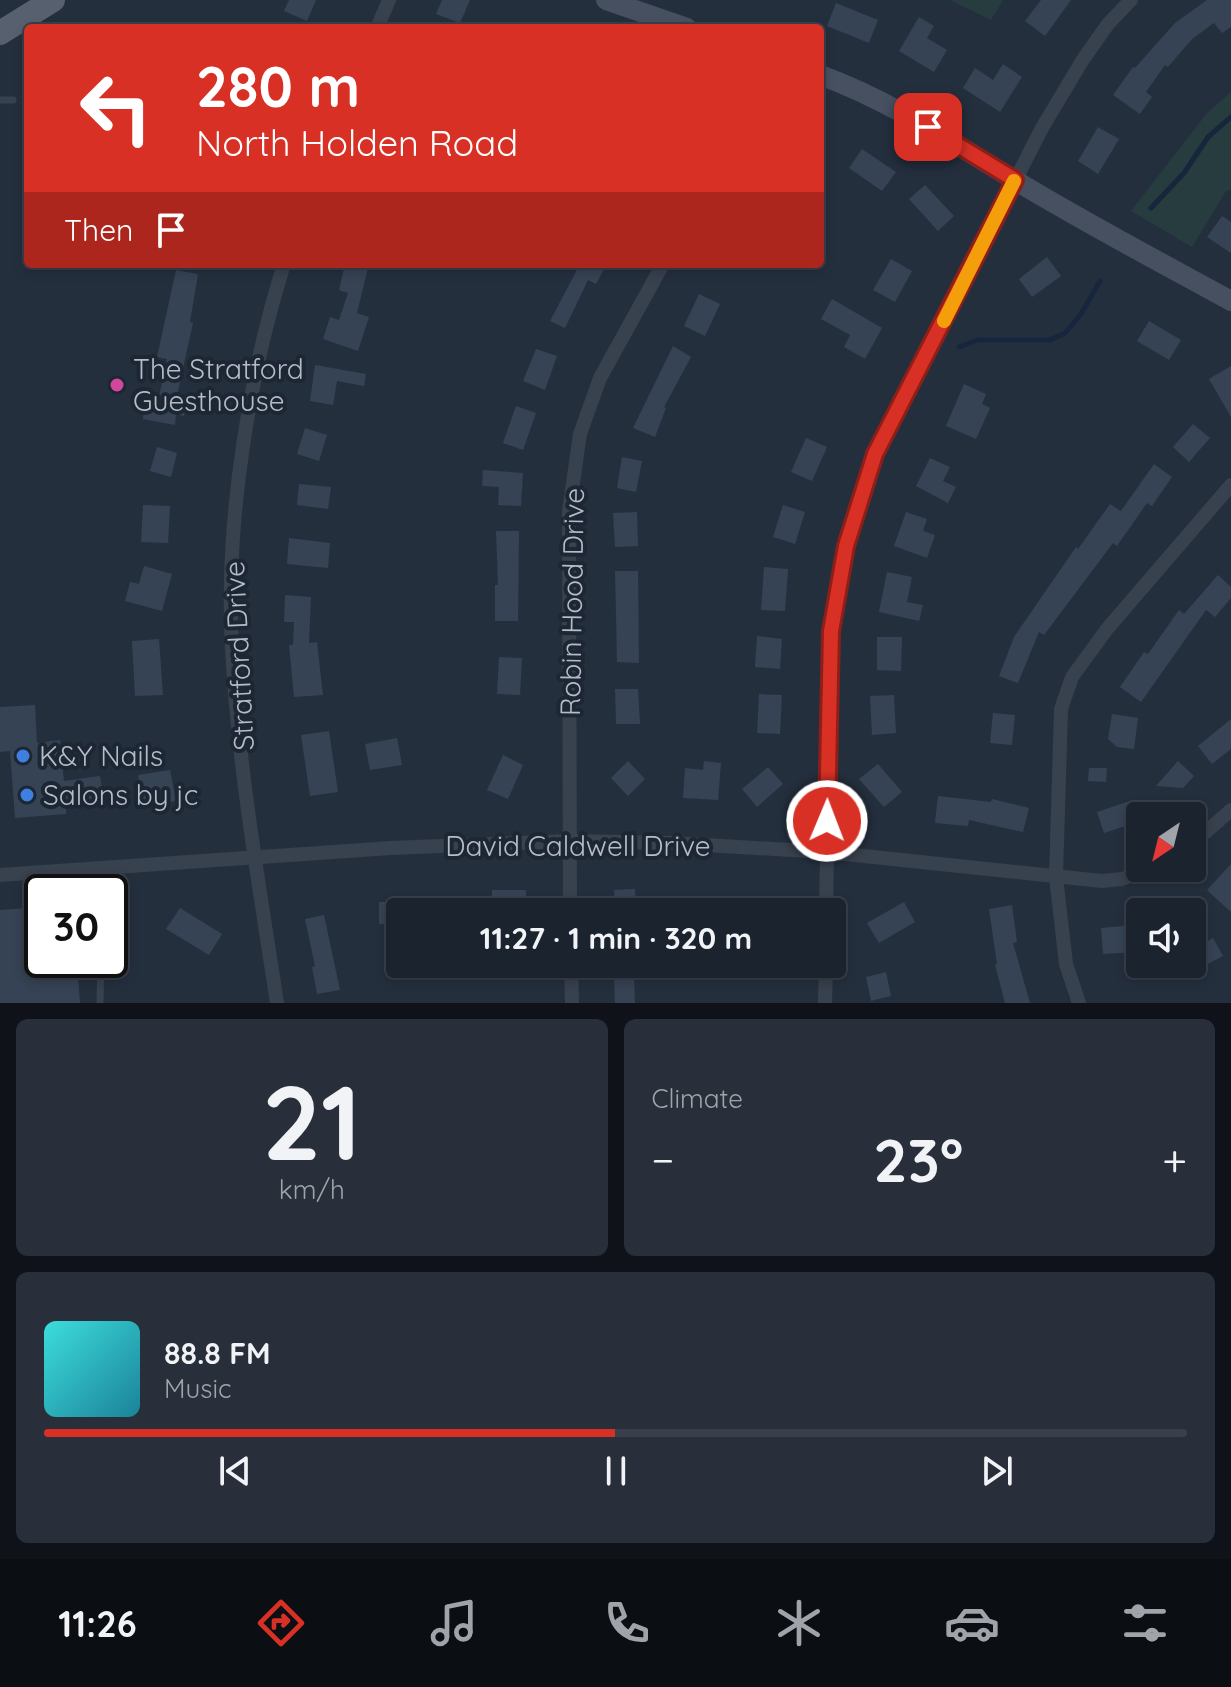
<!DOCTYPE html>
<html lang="en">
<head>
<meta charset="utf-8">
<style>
	body { margin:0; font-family:Quicksand,sans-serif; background:#282f3a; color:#f1f3f6; height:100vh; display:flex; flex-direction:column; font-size:30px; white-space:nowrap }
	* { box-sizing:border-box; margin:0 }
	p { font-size:26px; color:#a0a4aa }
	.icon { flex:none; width:44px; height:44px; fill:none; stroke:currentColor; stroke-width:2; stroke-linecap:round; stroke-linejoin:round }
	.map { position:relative; height:1003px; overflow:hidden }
	.details { display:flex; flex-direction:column; gap:16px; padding:16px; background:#0f1319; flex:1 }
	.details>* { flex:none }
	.banner { position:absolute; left:24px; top:24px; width:800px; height:244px; border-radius:8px; box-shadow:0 4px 12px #0003,0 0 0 2px #39404a; background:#d93025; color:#fff; overflow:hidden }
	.needle { width:52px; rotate:215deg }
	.buttons { position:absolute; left:1126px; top:802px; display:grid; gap:16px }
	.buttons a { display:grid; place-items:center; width:80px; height:80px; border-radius:8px; background:#1b232e; box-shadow:0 4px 12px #0003,0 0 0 2px #39404a; font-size:40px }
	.speed { position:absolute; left:24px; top:874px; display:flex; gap:16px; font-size:40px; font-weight:700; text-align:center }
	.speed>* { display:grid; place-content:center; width:104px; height:104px; border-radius:50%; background:#1b232e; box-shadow:0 4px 12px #0003,0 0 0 2px #39404a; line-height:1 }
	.speed .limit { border:4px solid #111; border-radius:12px; background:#fff; color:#111 }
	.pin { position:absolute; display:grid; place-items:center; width:68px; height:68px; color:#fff; margin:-34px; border-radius:16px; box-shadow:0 4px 12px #0006 }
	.me { position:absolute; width:88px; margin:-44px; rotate:1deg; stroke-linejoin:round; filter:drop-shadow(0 0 6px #0008) }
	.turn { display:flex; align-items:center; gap:28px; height:168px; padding:0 40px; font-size:36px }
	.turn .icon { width:104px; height:104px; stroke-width:2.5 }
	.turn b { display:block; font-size:56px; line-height:68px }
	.then { display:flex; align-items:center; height:76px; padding:0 40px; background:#0003; gap:16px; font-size:30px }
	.big { font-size:60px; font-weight:800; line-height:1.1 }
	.details .widget { flex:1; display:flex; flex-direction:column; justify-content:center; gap:12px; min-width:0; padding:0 28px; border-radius:12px; background:#282f3a }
	.details .dial { align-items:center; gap:0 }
	.dial b { font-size:104px; line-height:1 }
	.song { display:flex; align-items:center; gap:24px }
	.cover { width:96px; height:96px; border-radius:12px; background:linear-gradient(135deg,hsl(180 70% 55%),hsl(190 70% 35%)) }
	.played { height:8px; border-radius:4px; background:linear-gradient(90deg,#d93025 50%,#39404a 50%) }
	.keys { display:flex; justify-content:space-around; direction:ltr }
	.heat { display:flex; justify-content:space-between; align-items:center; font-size:44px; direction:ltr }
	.details .tiles { flex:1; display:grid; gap:16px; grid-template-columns:1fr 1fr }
	.widget:last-child { grid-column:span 2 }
	.trip { position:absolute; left:386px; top:898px; width:460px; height:80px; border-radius:8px; background:#1b232e; box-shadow:0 4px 12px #0003,0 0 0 2px #39404a; font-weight:800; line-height:80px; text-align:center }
	.dock { display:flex; height:128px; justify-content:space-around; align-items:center; background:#0b0e12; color:#a0a4aa }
	.dock .icon { width:56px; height:56px }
	.dock .active { color:#d93025 }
	.dock b { font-size:36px; color:#f1f3f6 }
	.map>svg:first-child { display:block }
</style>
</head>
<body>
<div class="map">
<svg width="1231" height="1003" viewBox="0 0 1231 1003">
	<rect width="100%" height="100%" fill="#242f3e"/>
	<g fill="#263c3f">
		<path d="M 950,0 L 1003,0 L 991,20 Z"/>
		<path d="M 1231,92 L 1231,190 L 1226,191 L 1192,247 L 1131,211 L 1207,113 Z"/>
	</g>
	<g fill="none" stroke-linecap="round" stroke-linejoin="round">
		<g stroke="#17263c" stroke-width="5">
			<path d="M 1151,208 L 1184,173 L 1208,137 L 1231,117"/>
			<path d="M 959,347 L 978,340 L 1050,340 L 1065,333 L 1081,314 L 1100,281"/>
		</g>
	</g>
	<g fill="#364354">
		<path d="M 289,0 L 316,0 L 307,21 L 284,11 Z"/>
		<path d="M 442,0 L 470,0 L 460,23 L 436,14 Z"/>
		<path d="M 1041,0 L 1071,0 L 1045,36 L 1025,21 Z"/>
		<path d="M 1207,0 L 1231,0 L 1231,27 L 1222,33 L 1214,23 L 1192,39 L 1168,67 L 1165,65 L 1146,92 L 1152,97 L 1140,114 L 1113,95 L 1133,67 L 1135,68 L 1175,23 Z"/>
		<path d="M 836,3 L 878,20 L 869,43 L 827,26 Z"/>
		<path d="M 919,17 L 934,26 L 927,38 L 947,50 L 934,72 L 899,51 Z"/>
		<path d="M 1003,64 L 1022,77 L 1000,112 L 963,88 L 975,68 L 993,80 Z"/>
		<path d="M 1098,127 L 1119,139 L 1098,174 L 1078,161 Z"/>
		<path d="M 862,149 L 896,172 L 882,191 L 849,168 Z"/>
		<path d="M 925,185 L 954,216 L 938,231 L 909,199 Z"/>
		<path d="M 1222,216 L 1231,222 L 1231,253 L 1207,237 Z"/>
		<path d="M 1047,257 L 1061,276 L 1032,297 L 1019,279 Z"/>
		<path d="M 891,259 L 912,271 L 895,302 L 873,290 Z"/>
		<path d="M 345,264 L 369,264 L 357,313 L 369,317 L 358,351 L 323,339 L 330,317 L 339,320 L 348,293 L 339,290 Z"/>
		<path d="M 580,264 L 607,264 L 596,284 L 588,280 L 565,328 L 550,321 Z"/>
		<path d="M 176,270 L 198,274 L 190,322 L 193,323 L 177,396 L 187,398 L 184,416 L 176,414 L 175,425 L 143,419 L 144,407 L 155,409 L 160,392 L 167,359 L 157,357 Z"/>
		<path d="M 699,294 L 720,304 L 705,336 L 684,326 Z"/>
		<path d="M 832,299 L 882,328 L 865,359 L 844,347 L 850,335 L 821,319 Z"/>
		<path d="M 1149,321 L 1181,340 L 1169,360 L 1137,341 Z"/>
		<path d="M 673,346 L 691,357 L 664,407 L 666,408 L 655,437 L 633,428 Z"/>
		<path d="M 536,349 L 557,356 L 545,390 L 523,381 Z"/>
		<path d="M 315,365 L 366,374 L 364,386 L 337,381 L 333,405 L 310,401 Z"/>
		<path d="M 1231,366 L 1231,417 L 1209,379 Z"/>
		<path d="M 964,384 L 986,394 L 982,404 L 990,408 L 976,439 L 946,426 Z"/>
		<path d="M 516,406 L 536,413 L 523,450 L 503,443 Z"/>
		<path d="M 1193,424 L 1210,438 L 1189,462 L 1173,447 Z"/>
		<path d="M 305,428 L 327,435 L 319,461 L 297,454 Z"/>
		<path d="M 806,438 L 827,447 L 812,481 L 791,472 Z"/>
		<path d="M 157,447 L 177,453 L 171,477 L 150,471 Z"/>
		<path d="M 622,457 L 642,461 L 636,492 L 617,488 Z"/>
		<path d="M 930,458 L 950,467 L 943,481 L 956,487 L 948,503 L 916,486 Z"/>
		<path d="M 1154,464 L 1172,477 L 1152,506 L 1147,503 L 1117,546 L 1113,543 L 1044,635 L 1039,632 L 1018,683 L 999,676 L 1014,637 L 1076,547 L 1078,549 L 1110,504 L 1121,511 Z"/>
		<path d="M 483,470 L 523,473 L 521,506 L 498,505 L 499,487 L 482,486 Z"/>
		<path d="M 299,484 L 331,487 L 328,509 L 297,505 Z"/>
		<path d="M 143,505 L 170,506 L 168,543 L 141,542 Z"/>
		<path d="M 783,505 L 805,512 L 795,544 L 773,537 Z"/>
		<path d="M 637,512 L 638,546 L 615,547 L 613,513 Z"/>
		<path d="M 906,512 L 927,519 L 923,531 L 935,535 L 927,558 L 894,546 Z"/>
		<path d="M 496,531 L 519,531 L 518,621 L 495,621 L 495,585 L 498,585 Z"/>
		<path d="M 289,538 L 330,543 L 328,568 L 287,564 Z"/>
		<path d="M 144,566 L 172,574 L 162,611 L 125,601 L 130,582 L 139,584 Z"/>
		<path d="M 764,567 L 788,569 L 785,611 L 761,610 Z"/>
		<path d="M 615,571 L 638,571 L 639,663 L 617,662 Z"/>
		<path d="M 887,572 L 912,577 L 907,602 L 923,605 L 919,621 L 879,612 Z"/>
		<path d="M 1218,575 L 1231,587 L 1231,598 L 1215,617 L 1206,610 L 1141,702 L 1120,687 L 1144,652 L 1148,654 L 1179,610 L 1184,614 Z"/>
		<path d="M 285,595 L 311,597 L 309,643 L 317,642 L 323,695 L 294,697 L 289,645 L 293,645 L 294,622 L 284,622 Z"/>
		<path d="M 757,636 L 782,639 L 780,669 L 755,667 Z"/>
		<path d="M 877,637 L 902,637 L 901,671 L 877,670 Z"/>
		<path d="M 159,639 L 163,695 L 135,696 L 132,641 Z"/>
		<path d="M 499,657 L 522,658 L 520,695 L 497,694 Z"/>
		<path d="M 615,689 L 638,689 L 640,724 L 616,724 Z"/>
		<path d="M 759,694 L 782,695 L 780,734 L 757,733 Z"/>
		<path d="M 894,695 L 896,733 L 872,735 L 870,696 Z"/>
		<path d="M 35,705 L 37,743 L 60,740 L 64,781 L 100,776 L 104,801 L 66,807 L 66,814 L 15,818 L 10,751 L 0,752 L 0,707 Z"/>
		<path d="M 993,713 L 1015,715 L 1012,745 L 990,743 Z"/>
		<path d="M 1112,714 L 1138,718 L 1134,749 L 1117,747 L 1108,739 Z"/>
		<path d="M 1231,719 L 1231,749 L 1212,764 L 1198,746 Z"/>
		<path d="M 329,731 L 338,792 L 310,796 L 301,735 Z"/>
		<path d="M 397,738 L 402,765 L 370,770 L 365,744 Z"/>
		<path d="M 503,755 L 523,765 L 508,799 L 487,790 Z"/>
		<path d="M 628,761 L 645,779 L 628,796 L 611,778 Z"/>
		<path d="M 704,761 L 721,763 L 718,800 L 683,798 L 685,768 L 703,770 Z"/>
		<path d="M 1178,761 L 1194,776 L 1183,788 L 1156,786 Z"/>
		<path d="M 878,764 L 902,792 L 884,807 L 859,779 Z"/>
		<path d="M 768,767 L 783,784 L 757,807 L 742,789 Z"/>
		<path d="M 1089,768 L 1107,768 L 1106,782 L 1088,781 Z"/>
		<path d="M 170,770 L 176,801 L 144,806 L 138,775 Z"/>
		<path d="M 938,796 L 991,802 L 992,799 L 1029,808 L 1023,832 L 969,820 L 968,826 L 935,823 Z"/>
		<path d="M 1133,800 L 1140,821 L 1104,833 L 1097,812 Z"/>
		<path d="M 1231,864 L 1231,912 L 1207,890 Z"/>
		<path d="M 635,889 L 636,912 L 615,912 L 614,890 Z"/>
		<rect x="492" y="890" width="34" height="22"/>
		<path d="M 379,902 L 400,902 L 400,925 L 379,924 Z"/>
		<path d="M 904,902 L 915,922 L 879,943 L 867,923 Z"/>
		<path d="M 1012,905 L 1017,942 L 1013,943 L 1030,1003 L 1005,1003 L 995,965 L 997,964 L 989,909 Z"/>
		<path d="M 42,907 L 42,960 L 77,960 L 80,1003 L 0,1003 L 0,910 Z"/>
		<path d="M 180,908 L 222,934 L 209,955 L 166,929 Z"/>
		<path d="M 324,915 L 340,990 L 317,994 L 312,967 L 315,966 L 305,919 Z"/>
		<path d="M 1135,925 L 1136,952 L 1103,954 L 1101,928 Z"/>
		<path d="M 1213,938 L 1223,956 L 1206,965 L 1196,948 Z"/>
		<path d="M 886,972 L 891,996 L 871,1001 L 866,977 Z"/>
		<path d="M 634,976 L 635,1003 L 615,1003 L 614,977 Z"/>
	</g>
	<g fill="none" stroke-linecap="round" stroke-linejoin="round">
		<g stroke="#38414e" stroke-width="7">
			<path d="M 0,100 L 13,100"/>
			<path d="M 86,871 L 90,892"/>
			<path d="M 100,1003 L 101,960"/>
		</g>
		<g stroke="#38414e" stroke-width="14">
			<path d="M 377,28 L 389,0"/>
			<path d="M 1192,844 L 1231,810"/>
			<path d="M 0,875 L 391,848 L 569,841 L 671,843 L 826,852 L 1102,881 L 1122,879 L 1154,868"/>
			<path d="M 570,912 L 569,511 L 580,434 L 600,378 L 663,264"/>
			<path d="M 826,912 L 831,631 L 846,546 L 875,454 L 1042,128 L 1082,61 L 1108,24 L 1131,0"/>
			<path d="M 571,964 L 572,1003"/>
			<path d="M 277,1003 C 258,877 235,750 231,623 C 228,510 250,372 284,264"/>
			<path d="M 825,1003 L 826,964"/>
			<path d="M 1079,1003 L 1066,964 L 1056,877 L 1061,709 L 1072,677 L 1107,629 L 1231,485"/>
		</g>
		<g stroke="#465061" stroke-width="20">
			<path d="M 606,0 L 687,28"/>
			<path d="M 820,75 C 889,100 950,141 1013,179 C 1084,222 1158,261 1231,301"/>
		</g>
		<path stroke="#56606e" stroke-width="24" d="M 0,33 L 53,0"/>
	</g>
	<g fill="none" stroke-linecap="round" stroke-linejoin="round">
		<defs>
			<path id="route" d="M 827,821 L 831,631 L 846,546 L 875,454 L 1015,180 L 928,127"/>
		</defs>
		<use href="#route" stroke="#8d1f18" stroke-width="20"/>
		<use href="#route" stroke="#d93025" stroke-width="14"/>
		<path stroke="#f59e0b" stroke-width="14" d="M 944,321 L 1014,181"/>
	</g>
	<circle fill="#d1479c" stroke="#1d2633" stroke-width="3" cx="117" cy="385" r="8"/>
	<g fill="#3f7fe0" stroke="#1d2633" stroke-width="3">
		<circle cx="23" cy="756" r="8"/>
		<circle cx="27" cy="795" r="8"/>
	</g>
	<g text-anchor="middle" stroke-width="8" stroke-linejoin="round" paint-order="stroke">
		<g font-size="28" fill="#b4bcc9" stroke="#1d2633" text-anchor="start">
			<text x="133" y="379">The Stratford<tspan x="133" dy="32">Guesthouse</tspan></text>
			<text x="39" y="766">K&amp;Y Nails</text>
			<text x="43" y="805">Salons by jc</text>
		</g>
		<g font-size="28" fill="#b4bcc9" stroke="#1d2633">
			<text transform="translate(572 602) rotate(-89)" y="10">Robin Hood Drive</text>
			<text transform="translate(239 656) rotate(-93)" y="10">Stratford Drive</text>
			<text x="578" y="856">David Caldwell Drive</text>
		</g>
	</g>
</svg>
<div class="buttons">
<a><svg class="needle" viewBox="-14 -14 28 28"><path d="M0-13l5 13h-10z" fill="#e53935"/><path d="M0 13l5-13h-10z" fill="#a0a4aa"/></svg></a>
<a><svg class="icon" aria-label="sound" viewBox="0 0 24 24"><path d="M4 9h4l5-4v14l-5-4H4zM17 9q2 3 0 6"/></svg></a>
</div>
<div class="speed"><div class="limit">30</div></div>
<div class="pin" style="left:928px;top:127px;background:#d93025"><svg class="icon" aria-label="arrive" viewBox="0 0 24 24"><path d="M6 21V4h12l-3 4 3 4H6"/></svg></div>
<svg class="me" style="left:827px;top:821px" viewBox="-20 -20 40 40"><circle r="17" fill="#d93025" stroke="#fff" stroke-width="3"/><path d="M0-11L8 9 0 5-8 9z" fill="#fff"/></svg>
<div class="trip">11:27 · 1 min · 320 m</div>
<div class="banner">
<div class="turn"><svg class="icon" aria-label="left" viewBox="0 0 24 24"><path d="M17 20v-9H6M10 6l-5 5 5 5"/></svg><div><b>280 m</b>North Holden Road</div></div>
<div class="then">Then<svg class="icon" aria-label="arrive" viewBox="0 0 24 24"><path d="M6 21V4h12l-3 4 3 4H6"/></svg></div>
</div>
</div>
<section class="details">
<div class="tiles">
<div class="widget dial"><b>21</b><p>km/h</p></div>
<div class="widget"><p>Climate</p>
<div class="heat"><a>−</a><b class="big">23°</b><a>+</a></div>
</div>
<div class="widget">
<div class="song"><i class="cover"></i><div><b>88.8 FM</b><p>Music</p></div></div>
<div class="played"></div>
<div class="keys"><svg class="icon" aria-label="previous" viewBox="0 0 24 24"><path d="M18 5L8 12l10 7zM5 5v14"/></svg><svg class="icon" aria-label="pause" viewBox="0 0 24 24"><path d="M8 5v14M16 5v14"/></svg><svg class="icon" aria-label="next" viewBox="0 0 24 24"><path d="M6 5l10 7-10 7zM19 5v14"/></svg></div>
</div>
</div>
</section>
<nav class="dock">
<b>11:26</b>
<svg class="icon active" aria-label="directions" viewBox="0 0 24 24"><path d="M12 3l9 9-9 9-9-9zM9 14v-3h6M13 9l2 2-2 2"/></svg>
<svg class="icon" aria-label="music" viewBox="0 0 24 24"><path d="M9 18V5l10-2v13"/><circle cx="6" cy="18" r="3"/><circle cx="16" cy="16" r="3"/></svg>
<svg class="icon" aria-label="phone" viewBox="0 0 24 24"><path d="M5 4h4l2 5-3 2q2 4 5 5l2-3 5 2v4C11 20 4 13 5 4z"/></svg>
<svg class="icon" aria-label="climate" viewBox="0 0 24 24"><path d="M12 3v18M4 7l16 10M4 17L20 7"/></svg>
<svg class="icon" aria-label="car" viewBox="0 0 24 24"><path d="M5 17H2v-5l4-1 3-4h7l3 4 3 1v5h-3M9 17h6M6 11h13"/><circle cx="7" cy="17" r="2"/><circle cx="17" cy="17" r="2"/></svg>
<svg class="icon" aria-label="filters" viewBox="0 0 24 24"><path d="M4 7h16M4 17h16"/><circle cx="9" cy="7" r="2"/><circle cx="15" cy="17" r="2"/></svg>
</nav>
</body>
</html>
